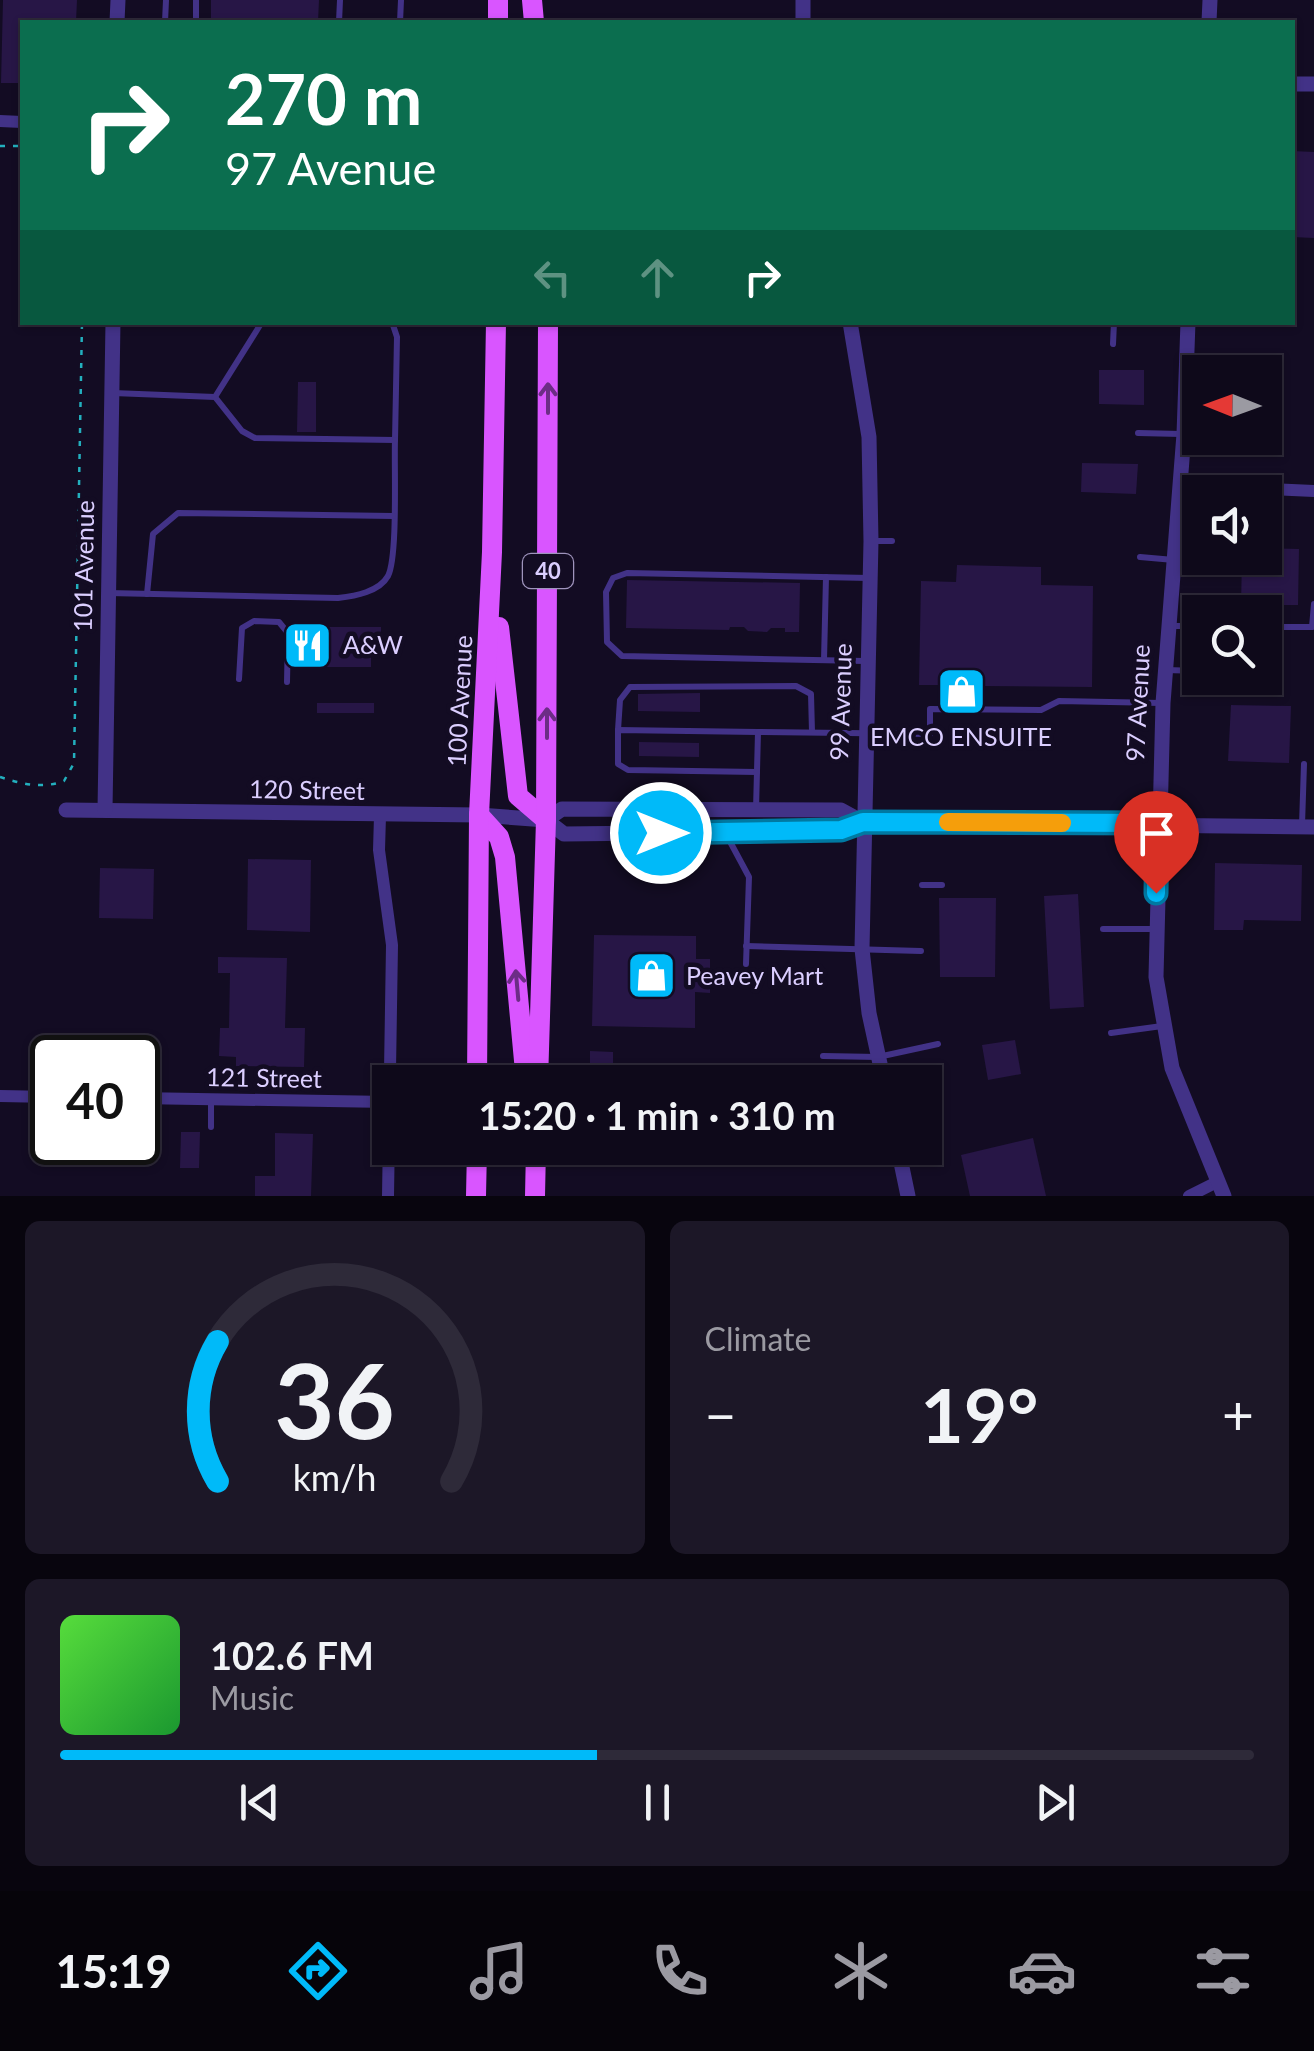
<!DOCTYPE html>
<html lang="en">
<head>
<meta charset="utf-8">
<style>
	body { margin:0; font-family:Lato,sans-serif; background:#1c1727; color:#f1f3f6; height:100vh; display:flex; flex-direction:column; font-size:38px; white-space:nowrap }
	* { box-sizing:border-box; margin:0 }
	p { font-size:32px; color:#9b9aa2 }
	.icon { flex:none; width:55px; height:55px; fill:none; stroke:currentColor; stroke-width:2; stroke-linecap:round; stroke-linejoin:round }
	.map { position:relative; height:1196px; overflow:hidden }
	.panel { display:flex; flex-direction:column; gap:25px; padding:25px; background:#08050e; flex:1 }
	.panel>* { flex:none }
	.guide { position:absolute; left:20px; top:20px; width:1275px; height:305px; border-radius:0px; box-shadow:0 2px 8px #0004,0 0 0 2px #2e2a39; background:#0b6e4f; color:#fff; overflow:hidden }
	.needle { width:65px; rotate:271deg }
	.buttons { position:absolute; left:1182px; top:355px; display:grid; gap:20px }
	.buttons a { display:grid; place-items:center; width:100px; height:100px; border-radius:0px; background:#0e091a; box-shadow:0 2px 8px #0004,0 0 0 2px #2e2a39; font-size:50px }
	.speed { position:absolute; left:30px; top:1035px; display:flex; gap:20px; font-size:50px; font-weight:700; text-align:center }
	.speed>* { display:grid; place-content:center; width:130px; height:130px; border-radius:50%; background:#0e091a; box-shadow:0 2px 8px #0004,0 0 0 2px #2e2a39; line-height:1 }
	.speed .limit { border:5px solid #111; border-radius:15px; background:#fff; color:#111 }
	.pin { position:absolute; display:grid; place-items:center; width:85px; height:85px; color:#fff; margin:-102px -42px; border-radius:50% 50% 50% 0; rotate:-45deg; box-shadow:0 0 10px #0007 }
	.pin .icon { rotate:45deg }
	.me { position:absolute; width:110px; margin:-55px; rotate:90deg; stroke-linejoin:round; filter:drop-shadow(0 0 8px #0008) }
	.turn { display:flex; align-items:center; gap:35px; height:210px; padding:0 40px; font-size:45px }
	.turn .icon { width:130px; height:130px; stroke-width:2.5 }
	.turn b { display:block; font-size:70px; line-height:85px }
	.lanes { display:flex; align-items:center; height:95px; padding:0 40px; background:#0003; justify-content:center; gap:50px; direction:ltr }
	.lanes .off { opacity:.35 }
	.big { font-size:75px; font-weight:700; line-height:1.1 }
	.panel .card { flex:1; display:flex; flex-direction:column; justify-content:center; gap:15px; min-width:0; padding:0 35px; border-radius:15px; background:#1c1727 }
	.panel .dial { align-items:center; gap:0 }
	.dial svg { height:260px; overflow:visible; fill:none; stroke:#2e2a39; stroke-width:7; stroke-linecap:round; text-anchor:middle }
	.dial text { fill:#f1f3f6; stroke:none }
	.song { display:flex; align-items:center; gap:30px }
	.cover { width:120px; height:120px; border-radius:15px; background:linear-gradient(135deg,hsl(110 70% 55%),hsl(130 70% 35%)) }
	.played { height:10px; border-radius:5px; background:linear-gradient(90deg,#00baf9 45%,#2e2a39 45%) }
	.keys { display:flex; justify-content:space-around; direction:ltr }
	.heat { display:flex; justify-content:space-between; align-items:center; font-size:55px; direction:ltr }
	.panel .tiles { flex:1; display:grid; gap:25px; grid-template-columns:1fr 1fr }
	.card:last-child { grid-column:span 2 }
	.trip { position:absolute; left:372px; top:1065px; width:570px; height:100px; border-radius:0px; background:#0e091a; box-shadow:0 2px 8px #0004,0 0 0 2px #2e2a39; font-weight:700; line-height:100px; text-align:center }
	.menu { display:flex; height:160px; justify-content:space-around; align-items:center; background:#06040a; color:#9b9aa2 }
	.menu .icon { width:70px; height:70px }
	.menu .on { color:#00baf9 }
	.menu b { font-size:45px; color:#f1f3f6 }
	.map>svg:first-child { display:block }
</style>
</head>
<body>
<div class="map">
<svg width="1314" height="1196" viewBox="0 0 1314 1196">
	<rect width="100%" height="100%" fill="#130c23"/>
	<g fill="#271646">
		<path d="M 3,0 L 77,0 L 76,22 L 22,22 L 22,83 L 1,83 Z"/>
		<path d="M 211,0 L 319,0 L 318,22 L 211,22 Z"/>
		<path d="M 1292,151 L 1314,152 L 1314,238 L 1292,237 Z"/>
		<path d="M 1099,370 L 1144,370 L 1144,405 L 1099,404 Z"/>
		<path d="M 298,382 L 316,382 L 316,432 L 297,432 Z"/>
		<path d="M 1082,463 L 1138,464 L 1136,494 L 1081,492 Z"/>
		<path d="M 1265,548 L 1299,549 L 1298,605 L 1241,605 L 1242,558 L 1265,558 Z"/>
		<path d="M 957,565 L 1041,567 L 1041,585 L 1093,586 L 1092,687 L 981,686 L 981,694 L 943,693 L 943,685 L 919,685 L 921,581 L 956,582 Z"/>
		<path d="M 627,580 L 800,583 L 799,632 L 785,632 L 785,628 L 771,628 L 767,632 L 748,631 L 744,627 L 730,627 L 729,630 L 626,628 Z"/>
		<path d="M 292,627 L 381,627 L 381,656 L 371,656 L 371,667 L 320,667 L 320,660 L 294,660 Z"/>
		<path d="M 700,693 L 700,712 L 638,711 L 638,694 Z"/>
		<rect x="317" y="703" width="57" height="10"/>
		<path d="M 1231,705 L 1291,706 L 1289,763 L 1228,761 Z"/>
		<path d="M 639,742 L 699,743 L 699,757 L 639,756 Z"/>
		<path d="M 248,859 L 311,860 L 310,932 L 247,930 Z"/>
		<path d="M 1215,863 L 1302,865 L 1301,921 L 1244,920 L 1243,930 L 1214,930 Z"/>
		<path d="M 100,868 L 154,869 L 153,919 L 99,918 Z"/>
		<path d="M 1078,894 L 1084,1007 L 1050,1009 L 1044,896 Z"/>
		<path d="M 939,898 L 996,898 L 995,977 L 940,977 Z"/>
		<path d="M 594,935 L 696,936 L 696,959 L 710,959 L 710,993 L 695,992 L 695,1028 L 592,1026 Z"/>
		<path d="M 218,957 L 287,958 L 285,1028 L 305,1028 L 304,1067 L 236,1066 L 236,1057 L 219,1056 L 220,1028 L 229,1028 L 230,973 L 218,973 Z"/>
		<path d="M 1015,1040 L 1021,1074 L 988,1080 L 982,1045 Z"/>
		<path d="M 590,1051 L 613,1052 L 613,1068 L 694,1069 L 693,1082 L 590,1082 Z"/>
		<path d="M 181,1132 L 200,1132 L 199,1168 L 180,1168 Z"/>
		<path d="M 275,1133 L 313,1134 L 311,1196 L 255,1196 L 255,1176 L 275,1176 Z"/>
		<path d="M 1033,1138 L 1046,1196 L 970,1196 L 961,1155 Z"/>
	</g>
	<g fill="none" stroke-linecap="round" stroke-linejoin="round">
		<g stroke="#23b0be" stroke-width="2.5" stroke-dasharray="5 8" stroke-linecap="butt">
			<path d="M 0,146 L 22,146"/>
			<path d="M 0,777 C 21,784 43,789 64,781 L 74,763 L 82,322"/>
		</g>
		<g stroke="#423287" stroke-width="6">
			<path d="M 165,22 L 166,0"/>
			<path d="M 196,22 L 196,0"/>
			<path d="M 339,22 L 340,0"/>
			<path d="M 400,22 L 401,0"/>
			<path d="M 1113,344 L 1114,322"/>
			<path d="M 113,393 L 215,397 L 242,431 L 255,438 L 395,440 L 397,337 L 392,322"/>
			<path d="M 215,397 L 262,322"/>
			<path d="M 1138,433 L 1181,434"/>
			<path d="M 873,541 L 892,541"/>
			<path d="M 1140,557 L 1174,560"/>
			<path d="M 108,593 L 338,598 C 355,596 379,592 388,576 C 398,556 394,467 395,440"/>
			<path d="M 147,594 L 153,534 L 178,513 L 393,516"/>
			<path d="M 1170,626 L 1200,626"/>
			<path d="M 1265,627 L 1312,627 L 1314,604"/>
			<path d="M 824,660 L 826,577"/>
			<path d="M 865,661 L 622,656 L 607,642 L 606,592 L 613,578 L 627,573 L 869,578"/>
			<path d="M 1166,670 L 1200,671"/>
			<path d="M 239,679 L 242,628 L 254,621 L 279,622 L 288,633 L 287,682"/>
			<path d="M 618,730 L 620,700 L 630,687 L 796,686 L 811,694 L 812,732"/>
			<path d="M 757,772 L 628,770 L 618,764 L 618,730 L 758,732"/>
			<path d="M 756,810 L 758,732 L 930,734 L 930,709 L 1041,710 L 1059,701 L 1161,703"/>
			<path d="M 1302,825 L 1304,764"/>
			<path d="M 727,836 L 749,877 L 746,964"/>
			<path d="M 922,885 L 942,885"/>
			<path d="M 1103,929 L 1154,929"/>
			<path d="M 746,946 L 921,951"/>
			<path d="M 1111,1033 L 1162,1026"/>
			<path d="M 823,1056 L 878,1057 L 938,1044"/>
			<path d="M 211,1127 L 211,1101"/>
		</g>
		<g stroke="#423287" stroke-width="12">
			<path d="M 0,121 L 22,122"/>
			<path d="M 1181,485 L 1314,491"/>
			<path d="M 380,816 L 379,850 L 392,945 L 388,1196"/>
			<path d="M 0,1096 L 52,1097"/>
			<path d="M 138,1098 L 389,1102"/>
			<path d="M 1189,1196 L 1217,1182"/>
		</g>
		<g stroke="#423287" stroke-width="15">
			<path d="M 117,22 L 118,0"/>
			<path d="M 803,22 L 803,0"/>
			<path d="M 1209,22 L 1210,0"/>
			<path d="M 1292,84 L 1314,84"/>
			<path d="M 850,322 L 869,437 L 871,541 L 862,949 L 869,1013 L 884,1082"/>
			<path d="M 1188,322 L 1184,434 L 1163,703 L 1156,977 L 1172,1068 L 1224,1196"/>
			<path d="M 66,810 L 479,815 L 546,820 L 564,834 L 841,831 L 863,822 L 1314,827"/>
			<path d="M 105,810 L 113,322"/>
			<path d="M 546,820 L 562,809 L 841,810 L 863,822"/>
			<path d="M 898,1148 L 908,1196"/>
		</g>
		<g stroke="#d955ff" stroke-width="20">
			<path d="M 498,0 L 498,22"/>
			<path d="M 532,0 L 534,22"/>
			<path d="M 499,627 L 518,796 L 546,820"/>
			<path d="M 479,815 L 499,837 L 505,857 L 526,1082"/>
			<path d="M 477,1082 L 479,815 L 492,552 L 496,322"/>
			<path d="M 538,1082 L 546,820 L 548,322"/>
			<path d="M 476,1196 L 477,1148"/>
			<path d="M 535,1196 L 536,1148"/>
		</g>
	</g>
	<defs><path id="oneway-shaft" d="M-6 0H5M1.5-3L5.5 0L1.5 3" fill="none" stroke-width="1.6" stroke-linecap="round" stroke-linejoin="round" transform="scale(2.5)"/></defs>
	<g stroke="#6c2d86">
		<use href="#oneway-shaft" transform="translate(548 398) rotate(-90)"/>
		<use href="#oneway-shaft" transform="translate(547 723) rotate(-90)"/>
		<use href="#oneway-shaft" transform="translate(517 985) rotate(-95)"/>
	</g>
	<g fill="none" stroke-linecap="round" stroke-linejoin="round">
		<defs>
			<path id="route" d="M 661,833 L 841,830 L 863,822 L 1157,823 L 1156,893"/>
		</defs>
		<use href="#route" stroke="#0079a2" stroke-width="25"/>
		<use href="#route" stroke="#00baf9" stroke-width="18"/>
		<path stroke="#f59e0b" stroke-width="18" d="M 948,822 L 1062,823"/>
	</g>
	<defs>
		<symbol id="restaurant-square" viewBox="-11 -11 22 22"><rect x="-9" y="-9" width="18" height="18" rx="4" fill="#00baf9" stroke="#130c23"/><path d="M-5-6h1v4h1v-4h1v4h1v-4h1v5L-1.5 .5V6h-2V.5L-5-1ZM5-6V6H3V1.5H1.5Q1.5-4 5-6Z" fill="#fff"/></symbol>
		<symbol id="shop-square" viewBox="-11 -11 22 22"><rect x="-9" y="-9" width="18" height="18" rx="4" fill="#00baf9" stroke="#130c23"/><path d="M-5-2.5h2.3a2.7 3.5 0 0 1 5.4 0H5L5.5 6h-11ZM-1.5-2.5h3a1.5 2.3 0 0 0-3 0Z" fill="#fff"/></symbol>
	</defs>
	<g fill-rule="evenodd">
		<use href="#restaurant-square" x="280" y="618" width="55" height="55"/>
		<use href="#shop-square" x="934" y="664" width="55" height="55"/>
		<use href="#shop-square" x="624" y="948" width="55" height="55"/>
	</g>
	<g text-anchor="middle" stroke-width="9" stroke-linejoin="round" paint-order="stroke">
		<rect fill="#130c23" stroke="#9f94bd" stroke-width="2.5" x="523" y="554" width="50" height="34" rx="8"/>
		<g font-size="22" font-weight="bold" fill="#dbceff">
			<text x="548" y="579">40</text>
		</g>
		<g font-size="25" fill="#dbceff" stroke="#130c23">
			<text transform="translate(84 566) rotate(-89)" y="9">101 Avenue</text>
			<text transform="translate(460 701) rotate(-87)" y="9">100 Avenue</text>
			<text transform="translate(841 702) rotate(-88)" y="9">99 Avenue</text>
			<text transform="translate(1138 703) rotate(-87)" y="9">97 Avenue</text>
			<text transform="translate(307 790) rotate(1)" y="9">120 Street</text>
			<text transform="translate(264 1078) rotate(1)" y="9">121 Street</text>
		</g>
		<g font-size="25" fill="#dbceff" stroke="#130c23" text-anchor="start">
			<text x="343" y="654">A&amp;W</text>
			<text x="961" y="746" text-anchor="middle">EMCO ENSUITE</text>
			<text x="686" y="985">Peavey Mart</text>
		</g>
	</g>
</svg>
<div class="buttons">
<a><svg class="needle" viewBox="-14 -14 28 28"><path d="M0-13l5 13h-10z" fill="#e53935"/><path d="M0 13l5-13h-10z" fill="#9b9aa2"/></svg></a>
<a><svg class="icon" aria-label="sound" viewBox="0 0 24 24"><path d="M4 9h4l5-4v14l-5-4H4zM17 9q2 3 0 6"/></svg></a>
<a><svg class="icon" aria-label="search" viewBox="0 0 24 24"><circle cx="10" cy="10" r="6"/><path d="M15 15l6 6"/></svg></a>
</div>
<div class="speed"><div class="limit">40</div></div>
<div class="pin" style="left:1156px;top:893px;background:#d93025"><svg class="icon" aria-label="arrive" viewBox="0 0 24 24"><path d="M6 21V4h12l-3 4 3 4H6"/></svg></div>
<svg class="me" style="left:661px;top:833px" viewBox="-20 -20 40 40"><circle r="17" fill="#00baf9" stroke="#fff" stroke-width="3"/><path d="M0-11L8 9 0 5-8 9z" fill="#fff"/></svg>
<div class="trip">15:20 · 1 min · 310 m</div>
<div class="guide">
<div class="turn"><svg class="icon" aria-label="right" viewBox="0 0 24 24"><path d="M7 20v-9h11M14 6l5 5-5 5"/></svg><div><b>270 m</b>97 Avenue</div></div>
<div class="lanes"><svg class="icon off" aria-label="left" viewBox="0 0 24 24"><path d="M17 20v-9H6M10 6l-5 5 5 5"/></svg><svg class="icon off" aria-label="ahead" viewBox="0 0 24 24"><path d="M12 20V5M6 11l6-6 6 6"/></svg><svg class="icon" aria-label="right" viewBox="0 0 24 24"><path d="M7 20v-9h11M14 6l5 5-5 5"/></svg></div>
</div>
</div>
<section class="panel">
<div class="tiles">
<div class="card dial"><svg viewBox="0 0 100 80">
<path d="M14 69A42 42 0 1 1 86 69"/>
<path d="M14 69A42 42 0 0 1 14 26" stroke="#00baf9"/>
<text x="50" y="56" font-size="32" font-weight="700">36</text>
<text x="50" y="72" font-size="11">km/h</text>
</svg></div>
<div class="card"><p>Climate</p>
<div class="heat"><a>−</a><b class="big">19°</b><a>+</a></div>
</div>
<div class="card">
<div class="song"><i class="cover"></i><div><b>102.6 FM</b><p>Music</p></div></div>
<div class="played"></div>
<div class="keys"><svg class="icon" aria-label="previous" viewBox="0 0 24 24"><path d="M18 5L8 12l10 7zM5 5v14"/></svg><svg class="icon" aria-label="pause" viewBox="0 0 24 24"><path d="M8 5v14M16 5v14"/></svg><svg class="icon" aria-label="next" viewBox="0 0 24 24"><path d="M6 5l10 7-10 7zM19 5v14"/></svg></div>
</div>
</div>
</section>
<nav class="menu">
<b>15:19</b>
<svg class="icon on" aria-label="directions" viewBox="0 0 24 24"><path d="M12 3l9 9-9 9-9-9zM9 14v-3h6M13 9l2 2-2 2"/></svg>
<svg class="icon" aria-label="music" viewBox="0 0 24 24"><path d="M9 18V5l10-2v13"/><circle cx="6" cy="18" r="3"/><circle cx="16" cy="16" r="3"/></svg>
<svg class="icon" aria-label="phone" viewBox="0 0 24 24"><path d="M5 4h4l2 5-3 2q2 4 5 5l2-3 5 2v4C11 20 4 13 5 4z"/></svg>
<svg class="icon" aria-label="climate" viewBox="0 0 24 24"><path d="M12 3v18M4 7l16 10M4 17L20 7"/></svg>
<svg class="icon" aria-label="car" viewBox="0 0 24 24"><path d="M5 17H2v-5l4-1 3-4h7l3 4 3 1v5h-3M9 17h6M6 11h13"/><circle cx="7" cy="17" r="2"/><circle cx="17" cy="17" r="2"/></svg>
<svg class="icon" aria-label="filters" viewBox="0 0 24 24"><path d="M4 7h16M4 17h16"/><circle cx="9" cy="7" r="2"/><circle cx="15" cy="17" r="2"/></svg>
</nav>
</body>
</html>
